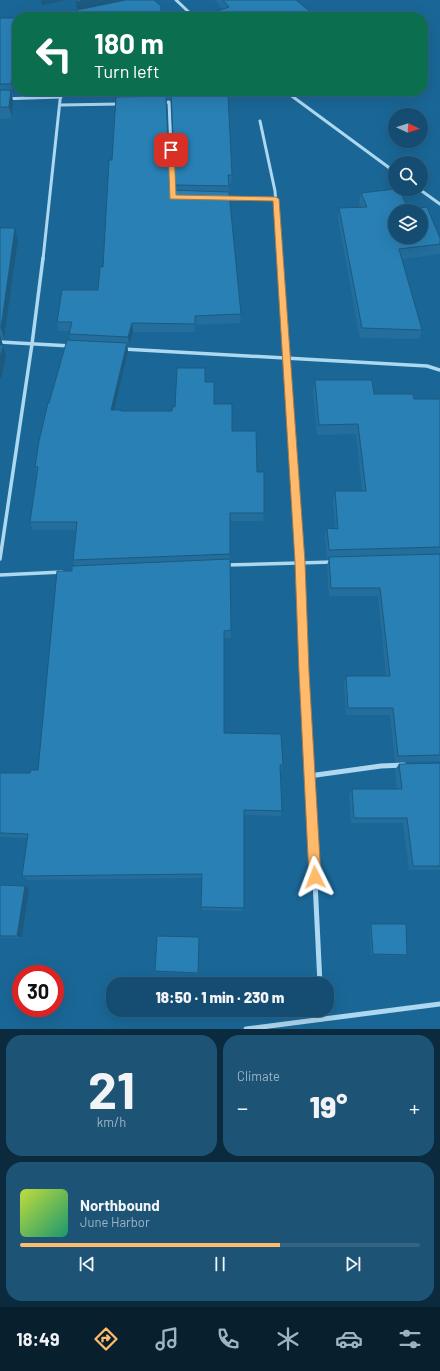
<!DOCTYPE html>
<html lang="en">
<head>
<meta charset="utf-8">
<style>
	body { margin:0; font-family:Barlow,sans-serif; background:#1d5476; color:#f1f3f6; height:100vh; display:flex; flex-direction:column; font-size:15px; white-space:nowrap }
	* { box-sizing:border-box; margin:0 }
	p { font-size:13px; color:#9db4c3 }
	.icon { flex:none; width:22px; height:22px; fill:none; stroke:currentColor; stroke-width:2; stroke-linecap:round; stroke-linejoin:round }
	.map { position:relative; height:1029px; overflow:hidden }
	.details { display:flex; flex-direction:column; gap:6px; padding:6px; background:#0b2a3e; flex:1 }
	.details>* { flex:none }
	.top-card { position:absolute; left:12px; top:12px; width:416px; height:84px; border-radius:16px; box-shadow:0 4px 16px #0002,0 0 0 1px #336484; background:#0b6e4f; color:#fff; overflow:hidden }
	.needle { width:26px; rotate:93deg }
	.tools { position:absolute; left:388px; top:108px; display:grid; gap:8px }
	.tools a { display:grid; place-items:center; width:40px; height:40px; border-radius:50%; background:#144d71; box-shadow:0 4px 16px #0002,0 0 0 1px #336484; font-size:20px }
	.speed { position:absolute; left:12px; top:965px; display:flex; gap:8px; font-size:20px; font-weight:700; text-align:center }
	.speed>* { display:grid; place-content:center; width:52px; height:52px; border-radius:50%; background:#144d71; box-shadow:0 4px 16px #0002,0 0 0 1px #336484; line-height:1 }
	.speed .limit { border:6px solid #d22; background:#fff; color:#111 }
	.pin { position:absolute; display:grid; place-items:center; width:34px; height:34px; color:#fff; margin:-17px; border-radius:8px; box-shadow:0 2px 6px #0006 }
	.me { position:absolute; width:44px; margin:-22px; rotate:357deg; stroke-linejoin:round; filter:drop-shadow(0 0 3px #0008) }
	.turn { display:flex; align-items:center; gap:14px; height:84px; padding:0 16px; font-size:18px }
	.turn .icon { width:52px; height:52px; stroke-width:2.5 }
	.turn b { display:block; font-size:28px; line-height:34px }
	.big { font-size:30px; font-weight:800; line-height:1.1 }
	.details .tile { flex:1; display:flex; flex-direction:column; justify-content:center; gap:6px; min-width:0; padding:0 14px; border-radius:16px; background:#1d5476 }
	.details .dial { align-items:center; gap:0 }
	.dial b { font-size:52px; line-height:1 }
	.song { display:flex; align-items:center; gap:12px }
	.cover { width:48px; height:48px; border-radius:6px; background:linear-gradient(135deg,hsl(70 70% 55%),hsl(160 70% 35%)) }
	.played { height:4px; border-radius:2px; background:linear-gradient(90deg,#ffba6c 65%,#336484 65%) }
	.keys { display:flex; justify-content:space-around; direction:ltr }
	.heat { display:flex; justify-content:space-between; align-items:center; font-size:22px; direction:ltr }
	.details .tiles { flex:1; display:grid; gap:6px; grid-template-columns:1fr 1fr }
	.tile:last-child { grid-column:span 2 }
	.trip { position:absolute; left:106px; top:977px; width:228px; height:40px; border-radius:16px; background:#144d71; box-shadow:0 4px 16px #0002,0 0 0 1px #336484; font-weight:800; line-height:40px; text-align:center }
	.tabs { display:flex; height:64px; justify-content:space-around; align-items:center; background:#081f2d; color:#9db4c3 }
	.tabs .icon { width:28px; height:28px }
	.tabs .selected { color:#ffba6c }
	.tabs b { font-size:18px; color:#f1f3f6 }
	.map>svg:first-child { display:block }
</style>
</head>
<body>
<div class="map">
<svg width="440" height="1029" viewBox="0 0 440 1029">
	<rect width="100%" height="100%" fill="#1a6797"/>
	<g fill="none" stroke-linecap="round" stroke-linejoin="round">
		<g stroke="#add8f0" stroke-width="3">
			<path d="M 176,0 L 194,17"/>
			<path d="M 285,91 L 395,172"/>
			<path d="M 0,99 L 61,97"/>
			<path d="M 161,103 L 169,102 L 173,194"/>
			<path d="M 60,105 L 120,104"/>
			<path d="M 260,121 L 275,191 L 280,259"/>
			<path d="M 419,189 L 440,204"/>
			<path d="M 224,198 L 276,199"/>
			<path d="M 43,259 L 61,91"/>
		</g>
		<g stroke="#add8f0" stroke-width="3.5">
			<path d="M 280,258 L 288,359 L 302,594"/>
			<path d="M 0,342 L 71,346"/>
			<path d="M 123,349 L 427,366 L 440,370"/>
			<path d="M 0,559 L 32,344 L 43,258"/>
			<path d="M 226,565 L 333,562"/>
			<path d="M 0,575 L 62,572"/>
		</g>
		<g stroke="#add8f0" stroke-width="5">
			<path d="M 301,593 L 320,984"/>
			<path d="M 309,776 L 381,766 L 404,765"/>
			<path d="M 321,1010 L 321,1019"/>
			<path d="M 246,1029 L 440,1004"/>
		</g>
	</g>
	<g fill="#236e9c" fill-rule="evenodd">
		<path d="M 215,0 L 296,0 L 317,17 L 214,17 L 214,12 L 222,9 Z"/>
		<path d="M 0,18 L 14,96 L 12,96 L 13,102 L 12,118 L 0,119 Z"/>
		<path d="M 117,91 L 226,91 L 232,175 L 231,184 L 229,184 L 229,192 L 241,314 L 240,323 L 195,325 L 195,332 L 133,332 L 129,346 L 127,346 L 128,352 L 114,410 L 121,411 L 172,411 L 175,407 L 206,382 L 214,404 L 232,431 L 257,472 L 264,513 L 263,521 L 230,521 L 231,638 L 224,638 L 224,733 L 283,765 L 282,771 L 281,771 L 282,811 L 281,816 L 244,815 L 243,911 L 202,910 L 202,878 L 27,880 L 22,876 L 27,838 L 0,837 L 0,773 L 30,773 L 38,770 L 72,571 L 75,566 L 73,560 L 77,530 L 33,530 L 30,522 L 37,473 L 35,467 L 49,403 L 70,340 L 69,334 L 70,331 L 58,331 L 57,322 L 98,290 L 103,267 L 117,97 ZM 166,99 L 169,99 L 172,101 L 176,190 L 170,190 Z"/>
		<path d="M 361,193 L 408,209 L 440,238 L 440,254 L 402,259 L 422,330 L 419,339 L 360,338 L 338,218 L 339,208 L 361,208 L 359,203 Z"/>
		<path d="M 0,228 L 18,240 L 4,339 L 1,339 L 6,356 L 1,381 L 0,381 Z"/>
		<path d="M 315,380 L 374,394 L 414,399 L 440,399 L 440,761 L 395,762 L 390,715 L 346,715 L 344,683 L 346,676 L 386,676 L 378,596 L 329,596 L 327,565 L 329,559 L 327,559 L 325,537 L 327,528 L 335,529 L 333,500 L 335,491 L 362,491 L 356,434 L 317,435 L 313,390 Z"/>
		<path d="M 440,763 L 440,870 L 409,870 L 403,823 L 351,823 L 349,794 L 352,789 L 397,789 L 395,770 L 399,764 Z"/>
		<path d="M 0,885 L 25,886 L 29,889 L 22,938 L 0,938 Z"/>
		<path d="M 371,924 L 407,955 L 405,956 L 371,955 L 370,925 Z"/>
		<path d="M 199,937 L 198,974 L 156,972 L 155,971 Z"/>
	</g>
	<g fill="#1d5a7f">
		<path d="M 41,0 L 67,0 L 42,5 Z"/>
		<path d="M 84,0 L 141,0 L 78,15 L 76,2 Z"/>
		<path d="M 17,22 L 17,59 L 14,96 L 11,84 Z"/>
		<path d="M 11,90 L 13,102 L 12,118 L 9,107 Z"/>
		<path d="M 15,228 L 18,240 L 4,339 L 1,328 Z"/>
		<path d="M 132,323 L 133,332 L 129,346 L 128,337 Z"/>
		<path d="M 0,335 L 6,356 L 1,381 L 0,378 Z"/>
		<path d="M 127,343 L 128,352 L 112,419 L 111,410 Z"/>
		<path d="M 25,886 L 29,889 L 22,938 L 17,936 Z"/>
	</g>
	<g fill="#2980b5" stroke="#1d5a7f" fill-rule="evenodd">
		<path d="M 76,0 L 84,0 L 76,2 Z"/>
		<path d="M 126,0 L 154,0 L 161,6 L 161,17 L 78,17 L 77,10 Z"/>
		<path d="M 223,0 L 296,0 L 317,17 L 220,17 L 214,12 L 229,7 Z"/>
		<path d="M 0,18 L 17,18 L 11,84 L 0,84 Z"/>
		<path d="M 0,90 L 11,90 L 9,107 L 0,107 Z"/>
		<path d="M 171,91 L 226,91 L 228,95 L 232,175 L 228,175 L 229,186 L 175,185 Z"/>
		<path d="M 166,96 L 170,190 L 229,192 L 241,314 L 195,316 L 195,324 L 132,323 L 128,337 L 69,334 L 72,322 L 57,322 L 62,290 L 98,290 L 100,267 L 103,267 L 109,160 L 112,160 L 116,97 Z"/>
		<path d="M 395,189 L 399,189 L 408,209 L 427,207 L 440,238 L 440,244 L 399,249 L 422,330 L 362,328 L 339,208 L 367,207 L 361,193 ZM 395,211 L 421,211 L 421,237 L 395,237 Z"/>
		<path d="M 0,228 L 15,228 L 1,328 L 0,328 Z"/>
		<path d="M 67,340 L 127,343 L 111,410 L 121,410 L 121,411 L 172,411 L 172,407 L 175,407 L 177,368 L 205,368 L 205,382 L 214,382 L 214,404 L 232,404 L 232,431 L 256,431 L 257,472 L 264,472 L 264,513 L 230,513 L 230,554 L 73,560 L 77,522 L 30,522 L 38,467 L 35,467 L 39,441 L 48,403 L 49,403 Z"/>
		<path d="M 0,345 L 3,345 L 0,358 Z"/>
		<path d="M 315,380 L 372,380 L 374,394 L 413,394 L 414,399 L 440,399 L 440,547 L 329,550 L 327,528 L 338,529 L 335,491 L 366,491 L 358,424 L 319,425 Z"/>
		<path d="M 440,554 L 440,755 L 398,756 L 393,708 L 348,708 L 346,676 L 390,676 L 380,588 L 331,588 L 329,557 Z"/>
		<path d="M 230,559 L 231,630 L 224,631 L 224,733 L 281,734 L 283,765 L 280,765 L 282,811 L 244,810 L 244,908 L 201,907 L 202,874 L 22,876 L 28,834 L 0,833 L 0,773 L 30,773 L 31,770 L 38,770 L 57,571 L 72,571 L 72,566 Z"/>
		<path d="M 440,763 L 440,866 L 413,866 L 407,818 L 354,818 L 352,789 L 402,789 L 399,764 Z"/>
		<path d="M 0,885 L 25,886 L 17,936 L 0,936 Z"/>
		<path d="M 371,924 L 406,924 L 407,955 L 373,954 Z"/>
		<path d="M 157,936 L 199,937 L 198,973 L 155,971 Z"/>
	</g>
	<path fill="#ffba6c" stroke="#a67946" d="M 168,148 L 174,150 L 176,195 L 276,197 L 279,199 L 305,562 L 309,672 L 321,877 L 319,881 L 315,883 L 311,881 L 309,877 L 299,672 L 295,562 L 273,201 L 170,199 Z"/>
</svg>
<div class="tools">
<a><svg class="needle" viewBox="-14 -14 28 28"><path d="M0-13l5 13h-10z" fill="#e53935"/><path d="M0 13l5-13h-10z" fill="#9db4c3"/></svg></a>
<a><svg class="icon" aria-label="search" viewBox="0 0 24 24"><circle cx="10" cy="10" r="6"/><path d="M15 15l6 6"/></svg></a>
<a><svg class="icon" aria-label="layers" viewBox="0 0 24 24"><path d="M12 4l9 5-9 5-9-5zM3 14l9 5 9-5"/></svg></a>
</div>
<div class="speed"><div class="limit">30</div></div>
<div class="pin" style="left:171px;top:150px;background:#d93025"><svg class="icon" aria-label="arrive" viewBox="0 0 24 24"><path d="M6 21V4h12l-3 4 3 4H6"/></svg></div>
<svg class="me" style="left:315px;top:877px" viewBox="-20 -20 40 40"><path d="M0-17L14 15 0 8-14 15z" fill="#ffba6c" stroke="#fff" stroke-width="4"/></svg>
<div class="trip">18:50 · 1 min · 230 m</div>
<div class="top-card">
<div class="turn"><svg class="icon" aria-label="left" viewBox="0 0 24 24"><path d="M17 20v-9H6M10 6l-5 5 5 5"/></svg><div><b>180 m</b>Turn left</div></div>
</div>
</div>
<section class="details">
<div class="tiles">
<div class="tile dial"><b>21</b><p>km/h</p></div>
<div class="tile"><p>Climate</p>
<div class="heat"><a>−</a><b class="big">19°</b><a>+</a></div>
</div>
<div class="tile">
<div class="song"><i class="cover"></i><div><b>Northbound</b><p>June Harbor</p></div></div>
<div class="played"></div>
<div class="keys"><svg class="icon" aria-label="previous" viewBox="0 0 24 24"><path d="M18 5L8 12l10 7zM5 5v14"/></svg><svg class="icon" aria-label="pause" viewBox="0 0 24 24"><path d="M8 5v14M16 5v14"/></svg><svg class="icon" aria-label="next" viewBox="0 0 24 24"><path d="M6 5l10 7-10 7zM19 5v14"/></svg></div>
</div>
</div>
</section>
<nav class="tabs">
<b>18:49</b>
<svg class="icon selected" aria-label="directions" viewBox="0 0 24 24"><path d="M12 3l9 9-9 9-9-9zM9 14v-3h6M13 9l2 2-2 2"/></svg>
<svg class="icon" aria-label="music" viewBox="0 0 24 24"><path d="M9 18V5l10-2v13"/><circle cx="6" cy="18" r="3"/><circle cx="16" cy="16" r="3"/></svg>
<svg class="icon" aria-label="phone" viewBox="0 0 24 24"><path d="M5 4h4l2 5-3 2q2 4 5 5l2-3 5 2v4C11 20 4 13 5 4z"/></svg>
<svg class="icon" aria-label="climate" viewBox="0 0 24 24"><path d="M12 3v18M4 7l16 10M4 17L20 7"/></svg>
<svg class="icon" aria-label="car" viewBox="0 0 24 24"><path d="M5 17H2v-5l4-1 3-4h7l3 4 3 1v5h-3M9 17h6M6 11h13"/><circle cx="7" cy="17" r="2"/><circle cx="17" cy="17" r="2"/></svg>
<svg class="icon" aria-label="filters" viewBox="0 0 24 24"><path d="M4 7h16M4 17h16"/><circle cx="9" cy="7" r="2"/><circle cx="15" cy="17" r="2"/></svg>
</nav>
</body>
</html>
